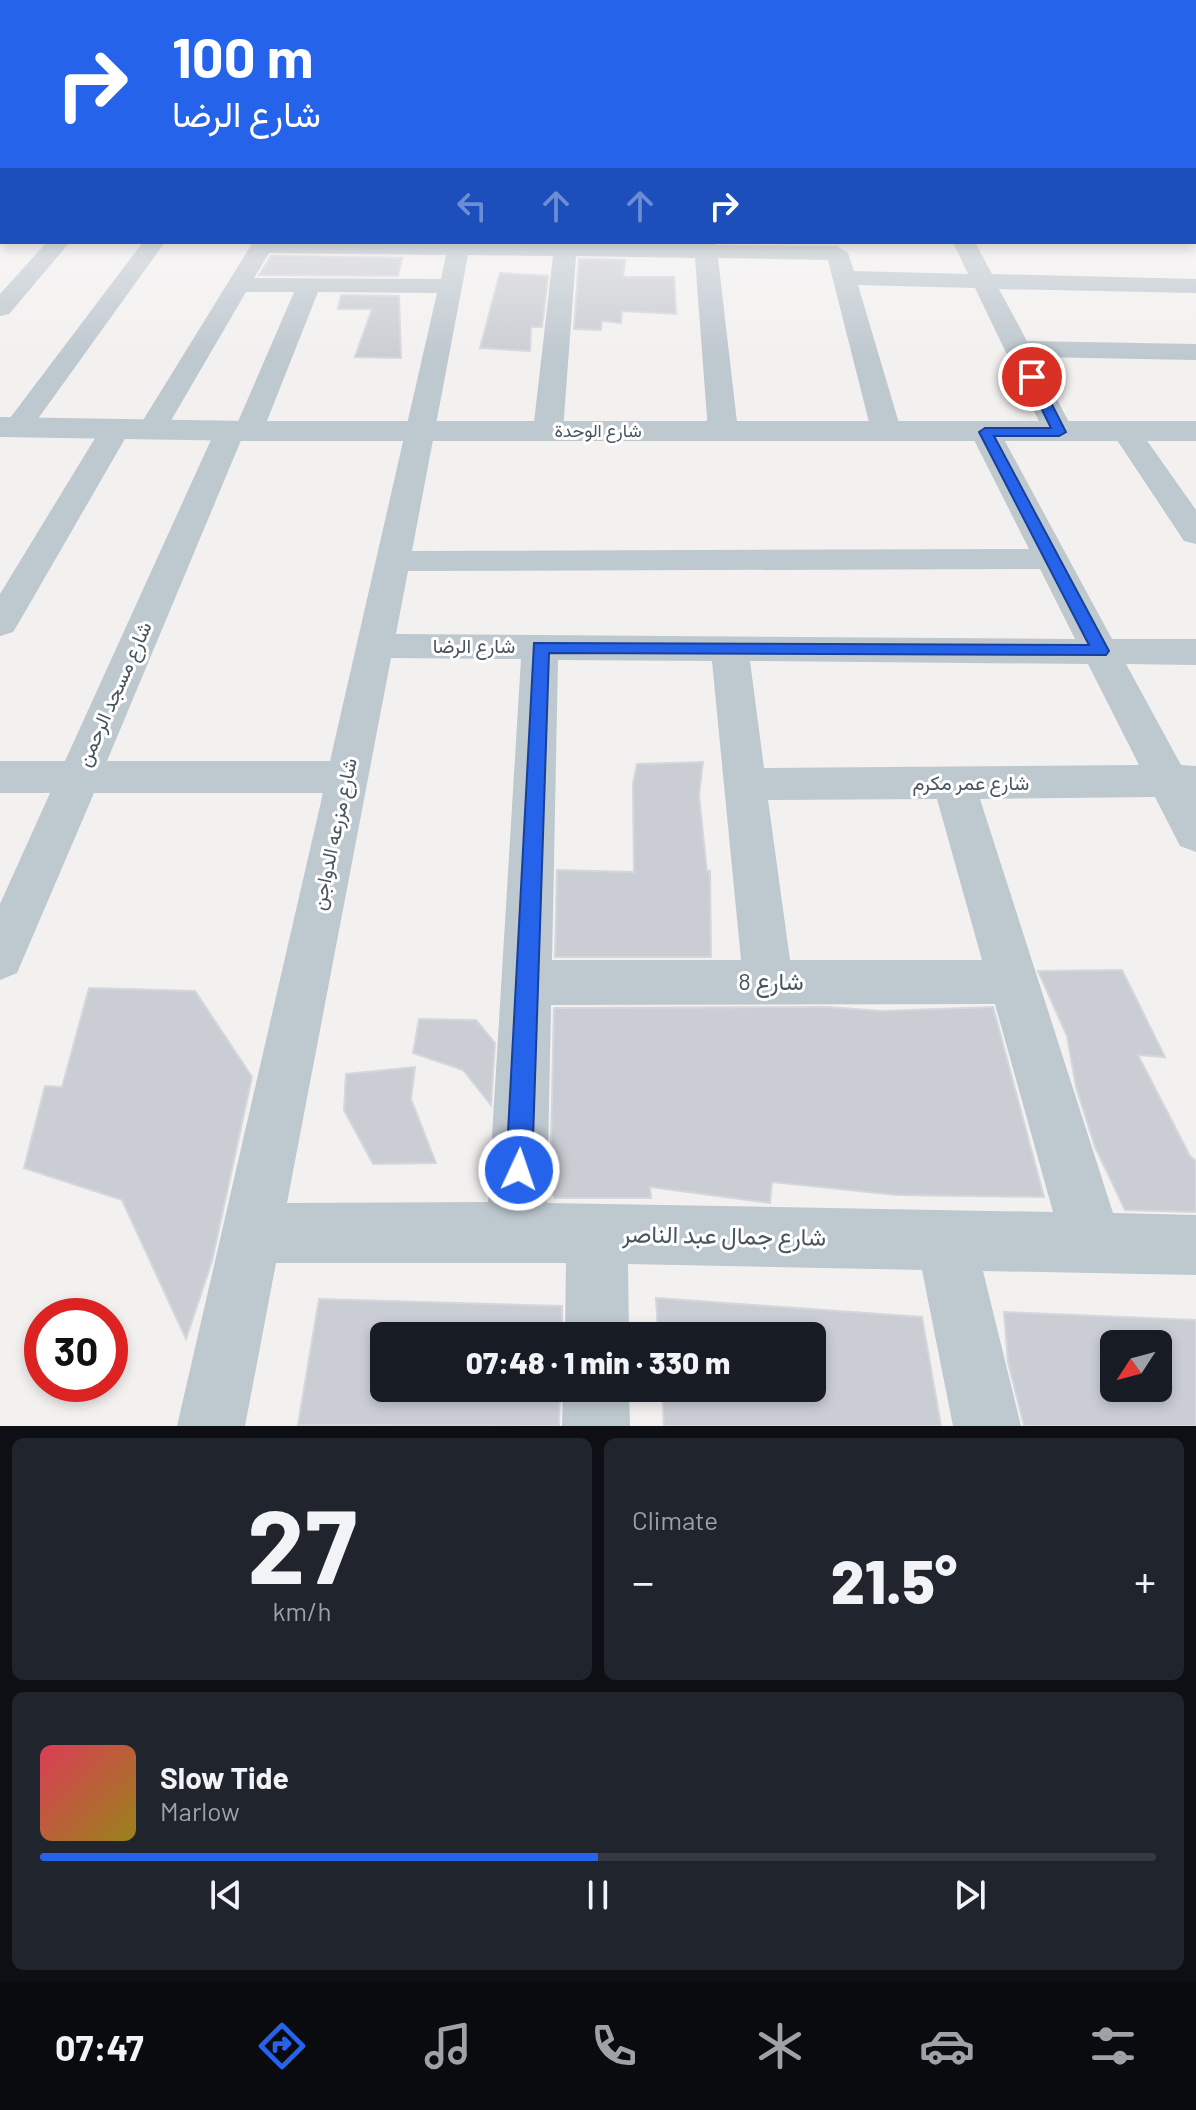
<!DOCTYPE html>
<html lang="en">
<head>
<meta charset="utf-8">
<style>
	body { margin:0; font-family:Barlow,Vazirmatn,sans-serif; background:#20242c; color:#f1f3f6; height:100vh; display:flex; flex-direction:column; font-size:30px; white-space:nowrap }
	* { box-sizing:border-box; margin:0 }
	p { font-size:26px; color:#9ea1a6 }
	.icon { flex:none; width:44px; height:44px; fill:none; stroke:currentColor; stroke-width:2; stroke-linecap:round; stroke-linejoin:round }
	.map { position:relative; height:1426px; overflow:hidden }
	.drawer { display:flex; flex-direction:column; gap:12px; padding:12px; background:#0d0f14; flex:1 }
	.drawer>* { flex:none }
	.hud { position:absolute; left:0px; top:0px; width:1196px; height:244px; box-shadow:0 4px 12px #0003; background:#2563eb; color:#fff; overflow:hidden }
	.needle { width:52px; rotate:234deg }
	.tools { position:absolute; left:1100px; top:1330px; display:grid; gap:16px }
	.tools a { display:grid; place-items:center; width:72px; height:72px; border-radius:12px; background:#171b24; box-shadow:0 4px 12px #0003; font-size:40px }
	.speed { position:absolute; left:24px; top:1298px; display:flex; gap:16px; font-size:40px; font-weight:700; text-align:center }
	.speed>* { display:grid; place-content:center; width:104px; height:104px; border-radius:50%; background:#171b24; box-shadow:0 4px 12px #0003; line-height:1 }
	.speed .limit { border:12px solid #d22; background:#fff; color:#111 }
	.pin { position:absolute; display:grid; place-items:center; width:68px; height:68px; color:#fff; margin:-34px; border:4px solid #fff; border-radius:50%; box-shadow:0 2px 8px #0007 }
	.me { position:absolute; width:88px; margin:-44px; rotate:3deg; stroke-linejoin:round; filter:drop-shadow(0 0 6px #0008) }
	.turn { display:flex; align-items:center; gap:28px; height:168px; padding:0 40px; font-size:36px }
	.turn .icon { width:104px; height:104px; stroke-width:2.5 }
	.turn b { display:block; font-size:56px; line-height:68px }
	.lanes { display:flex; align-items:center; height:76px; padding:0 40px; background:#0003; justify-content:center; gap:40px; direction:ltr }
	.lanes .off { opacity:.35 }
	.big { font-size:60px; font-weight:800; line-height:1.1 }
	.drawer .tile { flex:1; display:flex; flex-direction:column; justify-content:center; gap:12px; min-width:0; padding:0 28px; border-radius:12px; background:#20242c }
	.drawer .dial { align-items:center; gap:0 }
	.dial b { font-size:104px; line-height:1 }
	.song { display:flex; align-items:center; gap:24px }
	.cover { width:96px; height:96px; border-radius:12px; background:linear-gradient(135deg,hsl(350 70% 55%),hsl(50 70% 35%)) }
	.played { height:8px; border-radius:4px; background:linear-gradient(90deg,#2563eb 50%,#363941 50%) }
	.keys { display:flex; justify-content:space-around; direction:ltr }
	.heat { display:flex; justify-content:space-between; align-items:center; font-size:44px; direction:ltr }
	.drawer .tiles { flex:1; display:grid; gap:12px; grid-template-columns:1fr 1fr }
	.tile:last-child { grid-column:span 2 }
	.trip { position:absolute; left:370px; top:1322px; width:456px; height:80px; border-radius:12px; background:#171b24; box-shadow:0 4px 12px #0003; font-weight:800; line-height:80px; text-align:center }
	.tabs { display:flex; height:128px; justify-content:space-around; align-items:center; background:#090b0e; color:#9ea1a6 }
	.tabs .icon { width:56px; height:56px }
	.tabs .on { color:#2563eb }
	.tabs b { font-size:36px; color:#f1f3f6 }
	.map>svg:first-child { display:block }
</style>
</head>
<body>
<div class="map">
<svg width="1196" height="1426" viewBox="0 0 1196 1426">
	<rect width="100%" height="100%" fill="#f3f0f0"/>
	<g fill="#cacdd3" stroke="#d4d7dc" stroke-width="2" fill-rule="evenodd">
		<path d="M 271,256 L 402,258 L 398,276 L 259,275 Z"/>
		<path d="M 579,259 L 625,260 L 623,277 L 674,277 L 676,314 L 622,311 L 621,323 L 602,321 L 601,330 L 574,329 Z"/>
		<path d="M 500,273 L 548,276 L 542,327 L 531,327 L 530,351 L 480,348 Z"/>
		<path d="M 341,295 L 399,296 L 401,358 L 355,357 L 372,309 L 338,309 Z"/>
		<path d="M 703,762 L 699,795 L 707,872 L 710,871 L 711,957 L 555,957 L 557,870 L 634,872 L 633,783 L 637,764 Z"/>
		<path d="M 1122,970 L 1165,1057 L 1138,1055 L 1190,1156 L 1196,1161 L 1196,1212 L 1125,1210 L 1095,1147 L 1076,1087 L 1067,1036 L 1038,971 Z"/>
		<path d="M 89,988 L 195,991 L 252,1077 L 212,1261 L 186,1339 L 122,1200 L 24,1168 L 45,1086 L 62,1087 Z"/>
		<path d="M 827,1007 L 882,1011 L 993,1007 L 1044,1197 L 897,1195 L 772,1182 L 770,1203 L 650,1187 L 651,1198 L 555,1198 L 550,1190 L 554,1008 Z"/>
		<path d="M 419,1019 L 476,1020 L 495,1043 L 491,1105 L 463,1070 L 413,1053 Z"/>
		<path d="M 415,1067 L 411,1099 L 436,1163 L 373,1164 L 344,1110 L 346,1074 Z"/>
		<path d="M 656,1298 L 922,1317 L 941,1426 L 664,1426 L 662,1388 L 812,1388 L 812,1336 L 658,1336 Z"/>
		<path d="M 319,1299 L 562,1306 L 562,1336 L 384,1336 L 384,1388 L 560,1388 L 559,1426 L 298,1425 Z"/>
		<path d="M 1004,1312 L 1196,1320 L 1196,1426 L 1024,1426 L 1008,1362 ZM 1114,1344 L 1158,1344 L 1158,1388 L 1114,1388 Z"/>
	</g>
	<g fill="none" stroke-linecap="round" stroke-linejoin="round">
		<g fill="#bec8cf" fill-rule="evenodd">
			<path d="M 1194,188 L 1196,189 L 1196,201 L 1194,201 Z"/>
			<path d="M 0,192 L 2,192 L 0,206 Z"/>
			<rect x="1194" y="221" width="2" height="12"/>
			<path d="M 47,242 L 70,242 L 9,314 L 0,316 L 0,294 Z"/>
			<path d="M 143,242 L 165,242 L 27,434 L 7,434 L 2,428 L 7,422 Z"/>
			<path d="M 253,242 L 716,242 L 716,245 L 837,246 L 848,253 L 854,271 L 968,274 L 953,242 L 975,242 L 992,274 L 1196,279 L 1196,293 L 999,289 L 1027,341 L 1196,344 L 1196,360 L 1035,357 L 1074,432 L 1069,438 L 1049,438 L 1044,432 L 975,288 L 858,285 L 901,430 L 896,436 L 876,436 L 871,430 L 828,260 L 718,258 L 738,431 L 733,437 L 713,437 L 708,431 L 695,258 L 576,256 L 563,431 L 558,437 L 538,437 L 533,431 L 553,256 L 468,255 L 412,551 L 1029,549 L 970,432 L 975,426 L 995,426 L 1000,432 L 1112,639 L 1196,639 L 1196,665 L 1126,664 L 1181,765 L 1196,766 L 1196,852 L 1180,846 L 1155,797 L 980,799 L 1113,1213 L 1196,1215 L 1196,1275 L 983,1271 L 1021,1426 L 953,1426 L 922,1270 L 628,1264 L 629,1336 L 565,1336 L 566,1263 L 276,1263 L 245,1426 L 177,1426 L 323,793 L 94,793 L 17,973 L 0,980 L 0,904 L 50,793 L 0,793 L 0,761 L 65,761 L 215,431 L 220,425 L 237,424 L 294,292 L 246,292 L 162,436 L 142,436 L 137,430 ZM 269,253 L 446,255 L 441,279 L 254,278 ZM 318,292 L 437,293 L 330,761 L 107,761 L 242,438 L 258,437 L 263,431 ZM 1040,569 L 1075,639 L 396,634 L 408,571 ZM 391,658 L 521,659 L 488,1202 L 287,1203 ZM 558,660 L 712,661 L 741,960 L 552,960 ZM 750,661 L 1088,664 L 1139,765 L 764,768 ZM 937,799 L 982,960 L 790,960 L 768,800 ZM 995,1004 L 1053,1212 L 547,1203 L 551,1005 Z"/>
			<path d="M 115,421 L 125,424 L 130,430 L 18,624 L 13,632 L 0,636 L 0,594 L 100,430 L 105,424 Z"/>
			<path d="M 1126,422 L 1136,425 L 1196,510 L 1196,544 L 1184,541 L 1111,431 L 1116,425 Z"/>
			<path d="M 563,1388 L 629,1388 L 630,1426 L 562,1426 Z"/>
		</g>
		<path fill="#bec8cf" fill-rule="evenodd" d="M 0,417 L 248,421 L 1196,421 L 1196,441 L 248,441 L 0,437 Z"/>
	</g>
	<linearGradient id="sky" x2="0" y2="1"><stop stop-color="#83c3ea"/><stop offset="0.44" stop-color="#faf8f8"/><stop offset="1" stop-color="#faf8f8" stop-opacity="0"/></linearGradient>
	<rect width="1196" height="358" fill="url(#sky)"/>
	<path fill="#2563eb" stroke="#184099" stroke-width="2" d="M 1032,373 L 1038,377 L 1066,432 L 1059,436 L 994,436 L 1109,651 L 1106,655 L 549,653 L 532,1170 L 528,1179 L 519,1183 L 510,1179 L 506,1170 L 534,643 L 1089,645 L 979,432 L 985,428 L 1051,428 L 1026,377 Z"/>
	<g text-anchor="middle" stroke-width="6" stroke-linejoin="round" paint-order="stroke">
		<g font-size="18" fill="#48545e" stroke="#fff">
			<text x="598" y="437">شارع الوحدة</text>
		</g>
		<g font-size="20" fill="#48545e" stroke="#fff">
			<text x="474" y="653">شارع الرضا</text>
			<text transform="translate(114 694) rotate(-66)" y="7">شارع مسجد الرحمن</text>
			<text x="971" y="790">شارع عمر مكرم</text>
			<text transform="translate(334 834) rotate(-78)" y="7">شارع مزرعه الدواجن</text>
		</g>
		<g font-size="24" fill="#48545e" stroke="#fff">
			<text x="771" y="990">شارع 8</text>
			<text transform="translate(724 1236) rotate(1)" y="8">شارع جمال عبد الناصر</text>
		</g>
	</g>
</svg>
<div class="tools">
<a><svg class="needle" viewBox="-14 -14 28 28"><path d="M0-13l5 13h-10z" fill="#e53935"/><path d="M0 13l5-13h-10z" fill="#9ea1a6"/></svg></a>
</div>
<div class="speed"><div class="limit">30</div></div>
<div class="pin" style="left:1032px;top:377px;background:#d93025"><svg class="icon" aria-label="arrive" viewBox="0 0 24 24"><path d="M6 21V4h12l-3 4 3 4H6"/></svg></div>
<svg class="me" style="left:519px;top:1170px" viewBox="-20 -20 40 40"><circle r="17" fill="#2563eb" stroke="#fff" stroke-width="3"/><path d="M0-11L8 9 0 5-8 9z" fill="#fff"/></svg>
<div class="trip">07:48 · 1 min · 330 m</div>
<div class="hud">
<div class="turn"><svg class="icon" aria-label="right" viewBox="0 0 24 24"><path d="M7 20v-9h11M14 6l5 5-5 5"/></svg><div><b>100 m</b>شارع الرضا</div></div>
<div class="lanes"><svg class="icon off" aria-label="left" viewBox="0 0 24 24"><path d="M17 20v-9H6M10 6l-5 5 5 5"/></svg><svg class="icon off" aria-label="ahead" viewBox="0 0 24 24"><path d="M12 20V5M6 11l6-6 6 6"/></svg><svg class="icon off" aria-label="ahead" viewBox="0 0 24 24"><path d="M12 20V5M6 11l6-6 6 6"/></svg><svg class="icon" aria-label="right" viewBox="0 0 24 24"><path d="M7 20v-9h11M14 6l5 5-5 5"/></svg></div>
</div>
</div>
<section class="drawer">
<div class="tiles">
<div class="tile dial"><b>27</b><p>km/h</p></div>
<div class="tile"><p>Climate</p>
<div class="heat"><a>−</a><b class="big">21.5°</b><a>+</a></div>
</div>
<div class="tile">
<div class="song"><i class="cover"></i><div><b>Slow Tide</b><p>Marlow</p></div></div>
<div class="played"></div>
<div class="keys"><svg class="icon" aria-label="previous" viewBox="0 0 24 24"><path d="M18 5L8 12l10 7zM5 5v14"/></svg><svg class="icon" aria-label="pause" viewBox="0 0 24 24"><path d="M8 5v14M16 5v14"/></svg><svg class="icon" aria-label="next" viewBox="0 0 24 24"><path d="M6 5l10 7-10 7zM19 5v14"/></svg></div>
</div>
</div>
</section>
<nav class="tabs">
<b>07:47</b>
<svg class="icon on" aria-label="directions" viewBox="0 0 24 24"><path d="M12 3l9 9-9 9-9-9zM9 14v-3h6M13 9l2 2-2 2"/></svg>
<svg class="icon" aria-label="music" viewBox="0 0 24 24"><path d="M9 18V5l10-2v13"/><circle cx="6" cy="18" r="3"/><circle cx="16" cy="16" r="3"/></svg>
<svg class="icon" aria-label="phone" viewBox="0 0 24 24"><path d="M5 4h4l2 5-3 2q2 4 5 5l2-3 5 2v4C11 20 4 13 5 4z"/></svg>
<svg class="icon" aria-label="climate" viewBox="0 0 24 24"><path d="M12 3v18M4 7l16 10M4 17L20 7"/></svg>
<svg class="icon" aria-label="car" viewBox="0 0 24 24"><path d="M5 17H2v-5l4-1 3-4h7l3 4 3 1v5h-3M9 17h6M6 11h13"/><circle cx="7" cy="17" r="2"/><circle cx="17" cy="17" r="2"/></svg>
<svg class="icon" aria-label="filters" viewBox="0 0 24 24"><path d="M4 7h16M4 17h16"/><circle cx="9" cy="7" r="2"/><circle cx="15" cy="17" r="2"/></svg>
</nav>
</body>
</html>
